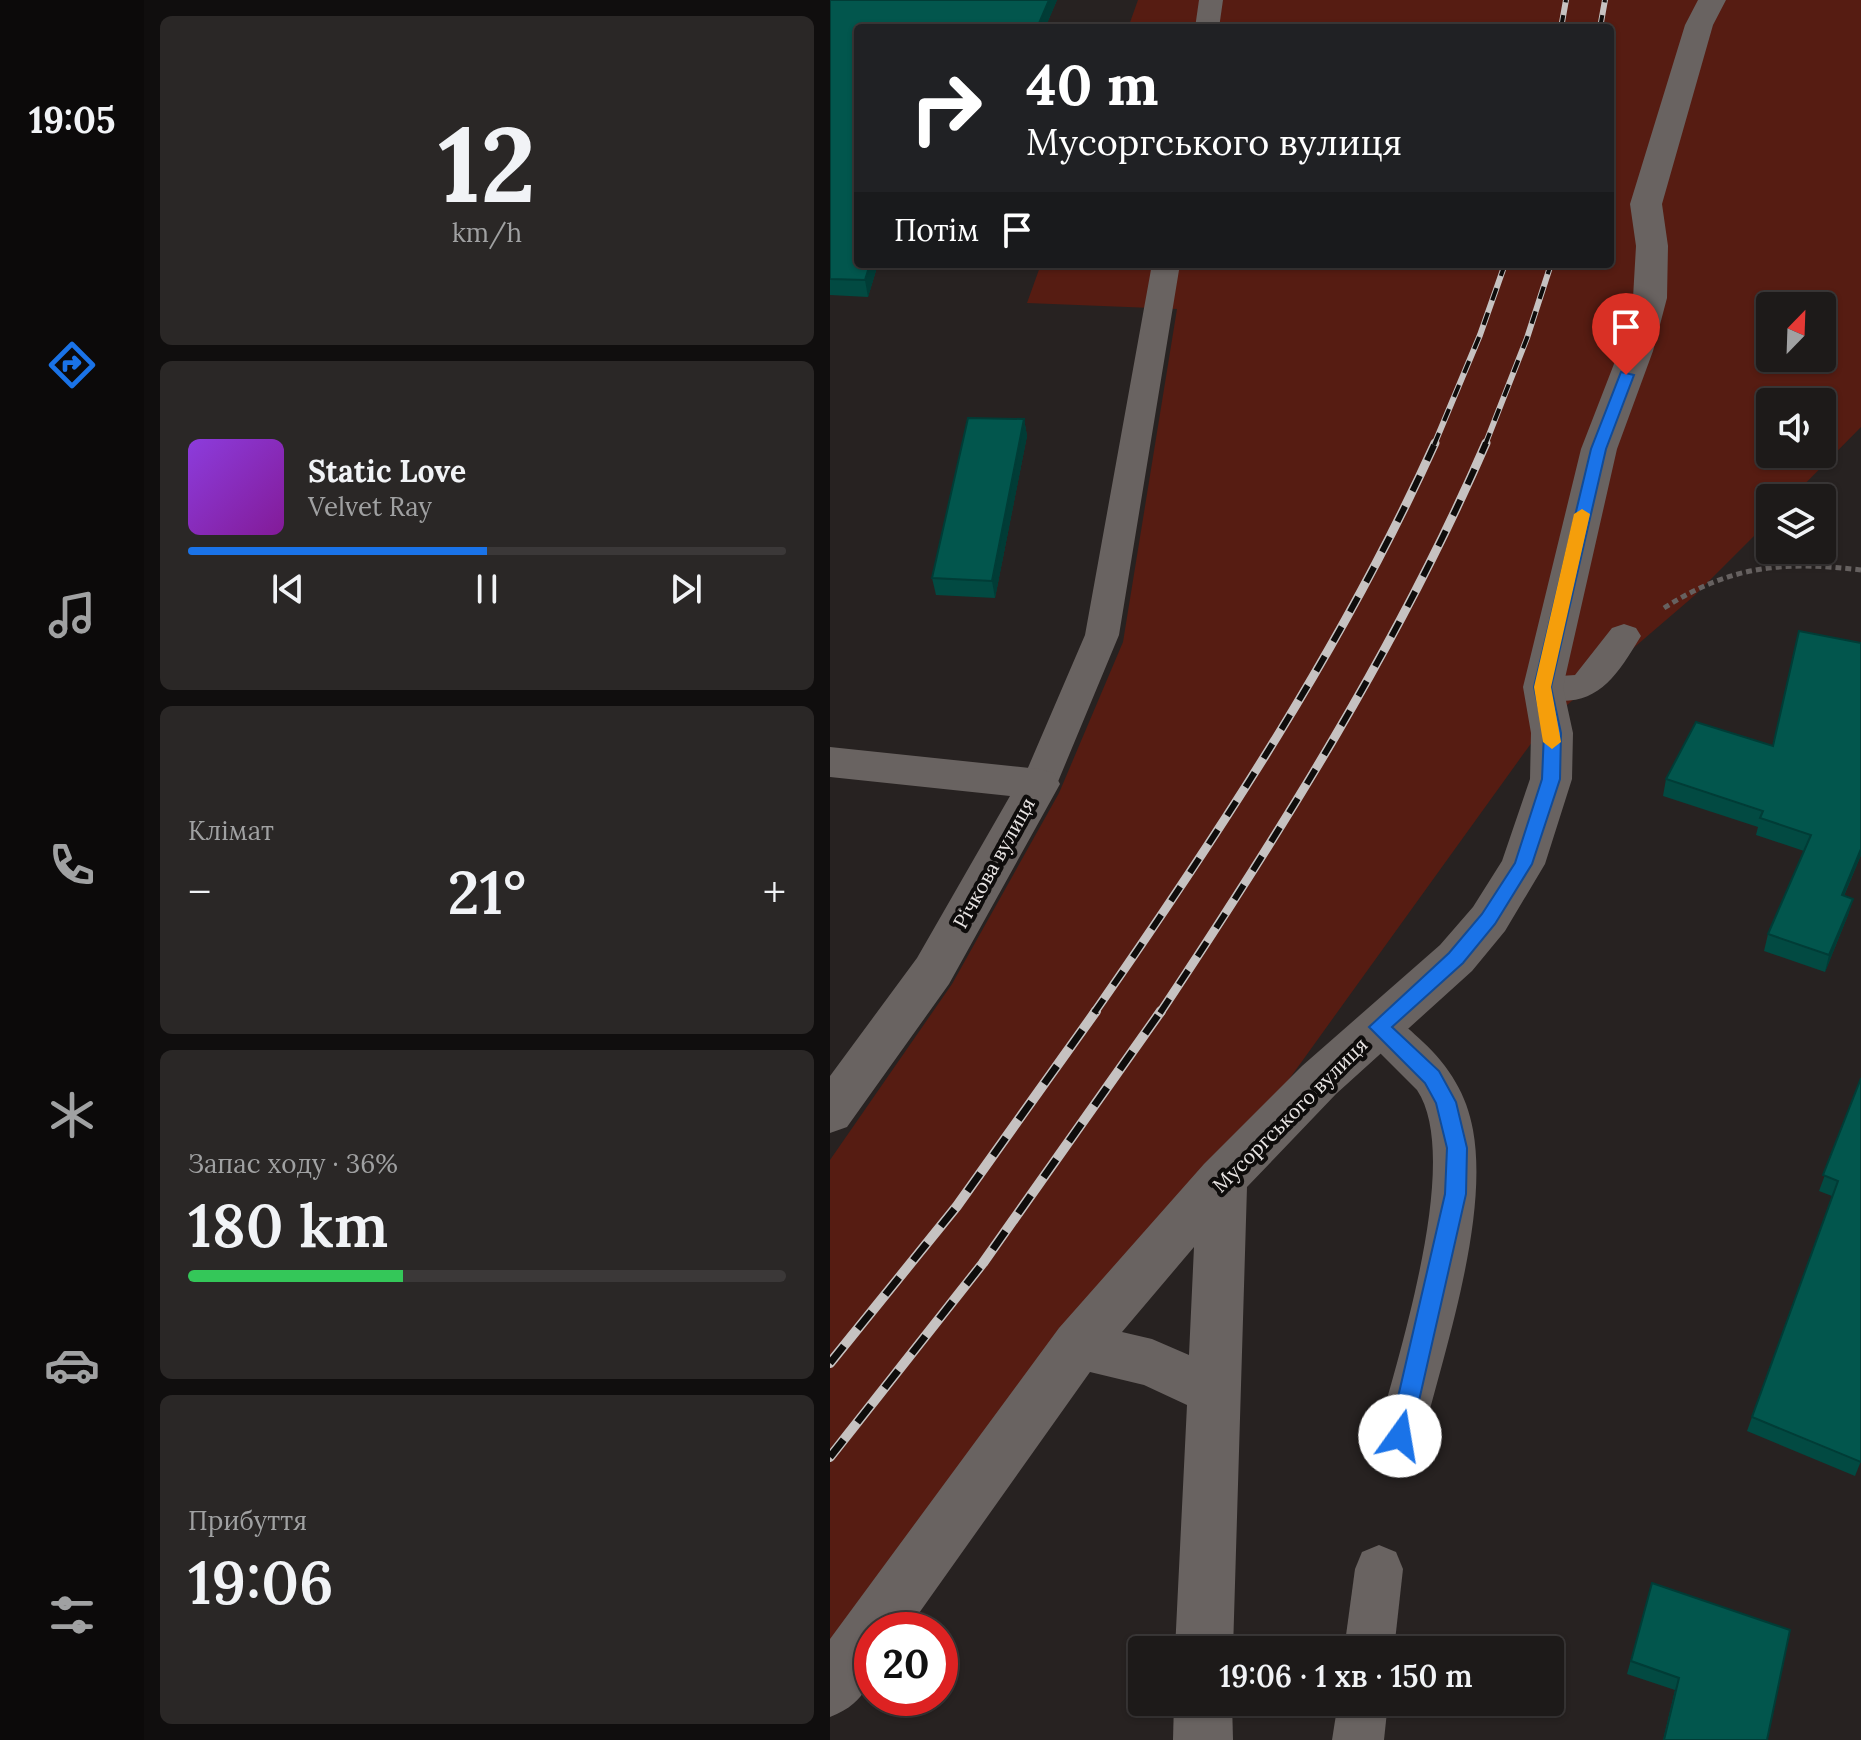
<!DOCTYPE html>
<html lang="uk">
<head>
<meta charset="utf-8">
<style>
	body { margin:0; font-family:Lora,serif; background:#2a2726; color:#f1f3f6; height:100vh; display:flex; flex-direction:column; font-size:30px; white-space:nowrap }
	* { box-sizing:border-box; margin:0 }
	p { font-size:26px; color:#a0a1a2 }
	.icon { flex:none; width:44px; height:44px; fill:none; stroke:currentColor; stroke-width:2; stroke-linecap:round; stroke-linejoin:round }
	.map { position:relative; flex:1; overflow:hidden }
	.side { display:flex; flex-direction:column; gap:16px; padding:16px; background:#100e0e; width:686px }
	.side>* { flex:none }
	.banner { position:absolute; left:24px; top:24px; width:760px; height:244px; border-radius:8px; box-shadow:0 2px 6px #0004,0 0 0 2px #3b3838; background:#202124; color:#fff; overflow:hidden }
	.needle { width:52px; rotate:23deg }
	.buttons { position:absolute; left:926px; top:292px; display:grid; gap:16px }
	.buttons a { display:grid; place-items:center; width:80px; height:80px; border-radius:8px; background:#1d1a19; box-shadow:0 2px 6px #0004,0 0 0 2px #3b3838; font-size:40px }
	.speed { position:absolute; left:24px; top:1612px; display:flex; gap:16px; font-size:40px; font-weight:700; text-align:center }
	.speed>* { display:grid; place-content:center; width:104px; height:104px; border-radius:50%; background:#1d1a19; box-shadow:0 2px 6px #0004,0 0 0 2px #3b3838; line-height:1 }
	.speed .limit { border:12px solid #d22; background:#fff; color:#111 }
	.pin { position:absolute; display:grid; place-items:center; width:68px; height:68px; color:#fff; margin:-82px -34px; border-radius:50% 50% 50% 0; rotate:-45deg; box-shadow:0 0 8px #0007 }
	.pin .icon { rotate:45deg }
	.me { position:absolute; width:88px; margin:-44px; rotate:13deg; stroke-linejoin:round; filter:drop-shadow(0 0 6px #0008) }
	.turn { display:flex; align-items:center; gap:28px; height:168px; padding:0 40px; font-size:36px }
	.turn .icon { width:104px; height:104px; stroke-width:2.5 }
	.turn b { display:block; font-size:56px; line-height:68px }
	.then { display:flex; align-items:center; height:76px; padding:0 40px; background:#0003; gap:16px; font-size:30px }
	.big { font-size:60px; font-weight:600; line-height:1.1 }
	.side .widget { flex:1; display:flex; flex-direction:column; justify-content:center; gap:12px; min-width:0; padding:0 28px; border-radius:12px; background:#2a2726 }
	.side .dial { align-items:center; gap:0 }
	.dial b { font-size:104px; line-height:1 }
	.song { display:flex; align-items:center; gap:24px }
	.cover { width:96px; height:96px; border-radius:12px; background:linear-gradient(135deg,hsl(270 70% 55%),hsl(290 70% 35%)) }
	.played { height:8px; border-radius:4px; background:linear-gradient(90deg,#1a73e8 50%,#3b3838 50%) }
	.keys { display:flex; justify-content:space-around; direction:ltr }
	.heat { display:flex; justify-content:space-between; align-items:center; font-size:44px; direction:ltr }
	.charge { height:12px; border-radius:6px; background:linear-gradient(90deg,#34c759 36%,#3b3838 0) }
	.trip { position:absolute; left:298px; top:1636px; width:436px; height:80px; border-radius:8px; background:#1d1a19; box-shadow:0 2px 6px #0004,0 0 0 2px #3b3838; font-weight:600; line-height:80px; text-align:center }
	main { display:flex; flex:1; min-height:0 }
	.menu { display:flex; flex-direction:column; width:144px; justify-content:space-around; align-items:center; background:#0c0a0a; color:#a0a1a2 }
	.menu .icon { width:56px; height:56px }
	.menu .selected { color:#1a73e8 }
	.menu b { font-size:36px; color:#f1f3f6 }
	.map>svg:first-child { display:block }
</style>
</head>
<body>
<main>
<nav class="menu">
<b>19:05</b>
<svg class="icon selected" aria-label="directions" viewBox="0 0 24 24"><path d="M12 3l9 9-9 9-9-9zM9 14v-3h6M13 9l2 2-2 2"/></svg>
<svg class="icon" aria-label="music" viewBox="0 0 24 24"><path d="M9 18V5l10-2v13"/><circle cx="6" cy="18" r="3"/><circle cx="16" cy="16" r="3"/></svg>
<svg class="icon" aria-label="phone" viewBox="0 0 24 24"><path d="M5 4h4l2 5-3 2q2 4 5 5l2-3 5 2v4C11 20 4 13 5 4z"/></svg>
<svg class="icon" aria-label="climate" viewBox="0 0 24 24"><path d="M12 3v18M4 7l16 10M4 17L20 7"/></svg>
<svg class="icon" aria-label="car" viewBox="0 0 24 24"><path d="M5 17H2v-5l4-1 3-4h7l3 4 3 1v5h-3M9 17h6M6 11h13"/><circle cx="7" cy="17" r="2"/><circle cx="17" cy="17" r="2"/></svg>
<svg class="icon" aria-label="filters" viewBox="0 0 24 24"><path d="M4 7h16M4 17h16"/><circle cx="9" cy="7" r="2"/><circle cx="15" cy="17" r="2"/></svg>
</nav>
<section class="side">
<div class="widget dial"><b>12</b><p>km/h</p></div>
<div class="widget">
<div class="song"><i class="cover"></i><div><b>Static Love</b><p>Velvet Ray</p></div></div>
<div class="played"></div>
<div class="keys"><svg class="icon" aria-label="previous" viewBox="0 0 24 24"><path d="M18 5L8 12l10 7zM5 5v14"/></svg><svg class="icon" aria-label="pause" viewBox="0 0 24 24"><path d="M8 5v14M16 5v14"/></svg><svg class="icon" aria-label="next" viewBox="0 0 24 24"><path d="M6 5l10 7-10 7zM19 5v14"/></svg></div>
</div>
<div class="widget"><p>Клімат</p>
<div class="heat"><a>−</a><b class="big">21°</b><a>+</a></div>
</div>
<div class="widget"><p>Запас ходу · 36%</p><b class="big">180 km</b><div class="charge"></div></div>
<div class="widget"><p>Прибуття</p><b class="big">19:06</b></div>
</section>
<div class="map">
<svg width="1031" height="1740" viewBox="0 0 1031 1740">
	<rect width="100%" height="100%" fill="#272221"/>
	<path fill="#561c12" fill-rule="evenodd" d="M 308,0 L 1031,0 L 1031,427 L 961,498 L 940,498 L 940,520 L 864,596 L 715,724 L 403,1157 L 0,1673 L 0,1160 L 122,984 L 229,793 L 293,642 L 347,309 L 197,303 L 211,264 L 780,264 L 780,28 L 298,28 ZM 940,306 L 992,306 L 992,358 L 940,358 ZM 940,402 L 992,402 L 992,454 L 940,454 Z"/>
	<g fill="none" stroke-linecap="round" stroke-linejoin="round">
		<path stroke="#666160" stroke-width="5" stroke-dasharray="6 4" stroke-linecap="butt" d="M 834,608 C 901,565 954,561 1031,570"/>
		<g fill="#696361" fill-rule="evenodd">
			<path d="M 369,0 L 393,0 L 389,28 L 365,28 Z"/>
			<path d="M 322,264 L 350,264 L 289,635 L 227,784 L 222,793 L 209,797 L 196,793 L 191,784 L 255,635 Z"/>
			<path d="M 794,624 L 806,628 L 811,636 C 782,684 762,713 701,696 L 695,687 L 701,678 L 745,675 L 782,628 Z"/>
			<path d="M 549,1011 C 567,1017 579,1029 593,1042 C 619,1066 637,1095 643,1130 C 659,1218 615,1349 593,1436 L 587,1451 L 570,1458 L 553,1451 L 547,1436 C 567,1358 633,1159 587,1090 L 535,1038 L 529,1027 L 535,1016 Z"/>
			<path d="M 549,1545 L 566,1552 L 573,1569 L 564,1650 L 514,1650 L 525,1569 L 532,1552 Z"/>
			<path d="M 508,1702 L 558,1702 L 554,1740 L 502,1740 Z"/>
		</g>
		<g fill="#696361" fill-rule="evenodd">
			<path d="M 868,0 L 896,0 L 883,25 L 832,204 L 838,246 L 837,298 L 823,351 L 787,449 L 733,687 L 743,733 L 742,779 L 715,864 L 675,931 L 642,971 L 506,1094 L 417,1187 L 403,1650 L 345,1650 L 357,1405 L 314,1385 L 260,1372 L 77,1630 L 42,1630 C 42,1673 45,1699 0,1717 L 0,1639 L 229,1328 L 374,1164 L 472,1066 L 610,945 L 643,907 L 672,861 L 700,779 L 701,733 L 693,687 L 751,449 L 789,351 L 803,298 L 806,246 L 800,204 L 855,25 ZM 364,1247 L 359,1355 L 322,1339 L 292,1332 Z"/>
			<path d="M 0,747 L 209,769 L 224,773 L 230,784 L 119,984 L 17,1127 L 0,1133 L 0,1076 L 87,958 L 180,796 L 0,777 Z"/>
			<path d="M 344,1702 L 402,1702 L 403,1740 L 343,1740 Z"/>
		</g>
		<defs>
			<g id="rail-far2">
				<path d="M 731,28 L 736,0"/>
				<path d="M 770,28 L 775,0"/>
				<path d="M 604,445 L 650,335 L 675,264"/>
				<path d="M 655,445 L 697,338 L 721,264"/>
			</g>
			<g id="rail-far1">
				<path d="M 264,1013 C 390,832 514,644 605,443"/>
				<path d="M 330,1013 C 451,831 569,644 656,443"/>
			</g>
			<g id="rail">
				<path d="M 0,1363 L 127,1206 L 266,1011"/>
				<path d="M 0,1457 L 153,1263 L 331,1011"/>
			</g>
		</defs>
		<use href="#rail-far2" stroke="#c6c2c1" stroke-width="6"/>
		<use href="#rail-far1" stroke="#c6c2c1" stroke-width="9"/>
		<use href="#rail" stroke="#c6c2c1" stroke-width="10"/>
		<use href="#rail-far2" stroke="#0e0c0b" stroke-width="4" stroke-dasharray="13" stroke-linecap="butt"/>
		<use href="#rail-far1" stroke="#0e0c0b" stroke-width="6" stroke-dasharray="17" stroke-linecap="butt"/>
		<use href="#rail" stroke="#0e0c0b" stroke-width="7" stroke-dasharray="22" stroke-linecap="butt"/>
	</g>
	<g fill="#024a42">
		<path d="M 0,0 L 227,0 L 215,28 L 28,28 L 28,264 L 48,264 L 38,297 L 0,295 Z"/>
		<path d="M 194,419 L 197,436 L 165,598 L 106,595 L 102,578 Z"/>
		<path d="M 1031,643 L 1031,855 L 1014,896 L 1023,899 L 1018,915 L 995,972 L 934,951 L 938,934 L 974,851 L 926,835 L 928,827 L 833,796 L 836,779 L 943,746 Z"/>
		<path d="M 1031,1078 L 1031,1461 L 1025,1476 L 917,1431 L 1002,1196 L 989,1191 Z"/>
		<path d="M 822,1583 L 937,1740 L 833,1740 L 845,1690 L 797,1674 Z"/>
	</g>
	<g fill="#013c36">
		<path d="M 219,0 L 227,0 L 215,28 L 207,28 Z"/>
		<path d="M 40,264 L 48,264 L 38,297 L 35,280 Z"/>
		<path d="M 194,419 L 197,436 L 165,598 L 162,581 Z"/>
		<path d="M 1031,849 L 1031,855 L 1007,912 L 1012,895 Z"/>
		<path d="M 1023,899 L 1018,915 L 995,972 L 999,955 Z"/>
	</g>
	<g fill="#02564d" stroke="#013c36" stroke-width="2">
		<path d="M 0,0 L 219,0 L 207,28 L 28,28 L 28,264 L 40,264 L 35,280 L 0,279 Z"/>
		<path d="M 138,418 L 194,419 L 162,581 L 102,578 Z"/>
		<path d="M 969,631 L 1031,643 L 1031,849 L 1012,895 L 1023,899 L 999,955 L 938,934 L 981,835 L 930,818 L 933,811 L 836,779 L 866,722 L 943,746 Z"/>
		<path d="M 1031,1078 L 1031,1462 L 922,1417 L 1008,1181 L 993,1175 Z"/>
		<path d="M 822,1583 L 960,1630 L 937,1740 L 834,1740 L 849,1678 L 801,1661 Z"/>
	</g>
	<path fill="#1a73e8" stroke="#114b97" stroke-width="2" d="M 791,372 L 804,375 L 776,449 L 721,687 L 731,733 L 730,779 L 702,864 L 665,924 L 633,963 L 562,1027 L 609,1071 L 626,1102 L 637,1148 L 636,1194 L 581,1436 L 578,1444 L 570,1447 L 562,1444 L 559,1436 L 615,1194 L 617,1148 L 606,1103 L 595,1083 L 539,1027 L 619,953 L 652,914 L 685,863 L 712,779 L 714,733 L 704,687 L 761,449 Z"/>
	<path fill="#f59e0b" d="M 752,509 L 760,514 L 721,687 L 731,742 L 722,749 L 713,742 L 704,687 L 744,514 Z"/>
	<g text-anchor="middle" stroke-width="8" stroke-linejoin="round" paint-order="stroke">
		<g font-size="20" fill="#e9e5e4" stroke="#0e0c0b">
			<text transform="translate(164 863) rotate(-61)" y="7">Річкова вулиця</text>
			<text transform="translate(460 1115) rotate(-45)" y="7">Мусоргського вулиця</text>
		</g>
	</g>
</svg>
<div class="buttons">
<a><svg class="needle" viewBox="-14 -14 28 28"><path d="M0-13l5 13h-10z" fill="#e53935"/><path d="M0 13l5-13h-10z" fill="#a0a1a2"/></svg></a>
<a><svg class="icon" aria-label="sound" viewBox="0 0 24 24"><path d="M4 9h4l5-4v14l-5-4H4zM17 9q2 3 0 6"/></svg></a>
<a><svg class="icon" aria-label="layers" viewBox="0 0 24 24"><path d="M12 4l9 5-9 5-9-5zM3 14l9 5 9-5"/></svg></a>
</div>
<div class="speed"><div class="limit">20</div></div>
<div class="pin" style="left:796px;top:375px;background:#d93025"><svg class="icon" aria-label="arrive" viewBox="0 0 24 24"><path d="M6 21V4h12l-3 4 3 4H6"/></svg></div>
<svg class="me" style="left:570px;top:1436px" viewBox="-20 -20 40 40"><circle r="19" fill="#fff"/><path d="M0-13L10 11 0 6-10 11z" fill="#1a73e8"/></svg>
<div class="trip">19:06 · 1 хв · 150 m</div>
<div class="banner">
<div class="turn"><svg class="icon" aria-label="right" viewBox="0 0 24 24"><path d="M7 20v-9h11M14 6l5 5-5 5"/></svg><div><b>40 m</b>Мусоргського вулиця</div></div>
<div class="then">Потім<svg class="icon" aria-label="arrive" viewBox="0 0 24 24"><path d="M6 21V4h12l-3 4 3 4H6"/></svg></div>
</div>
</div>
</main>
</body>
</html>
